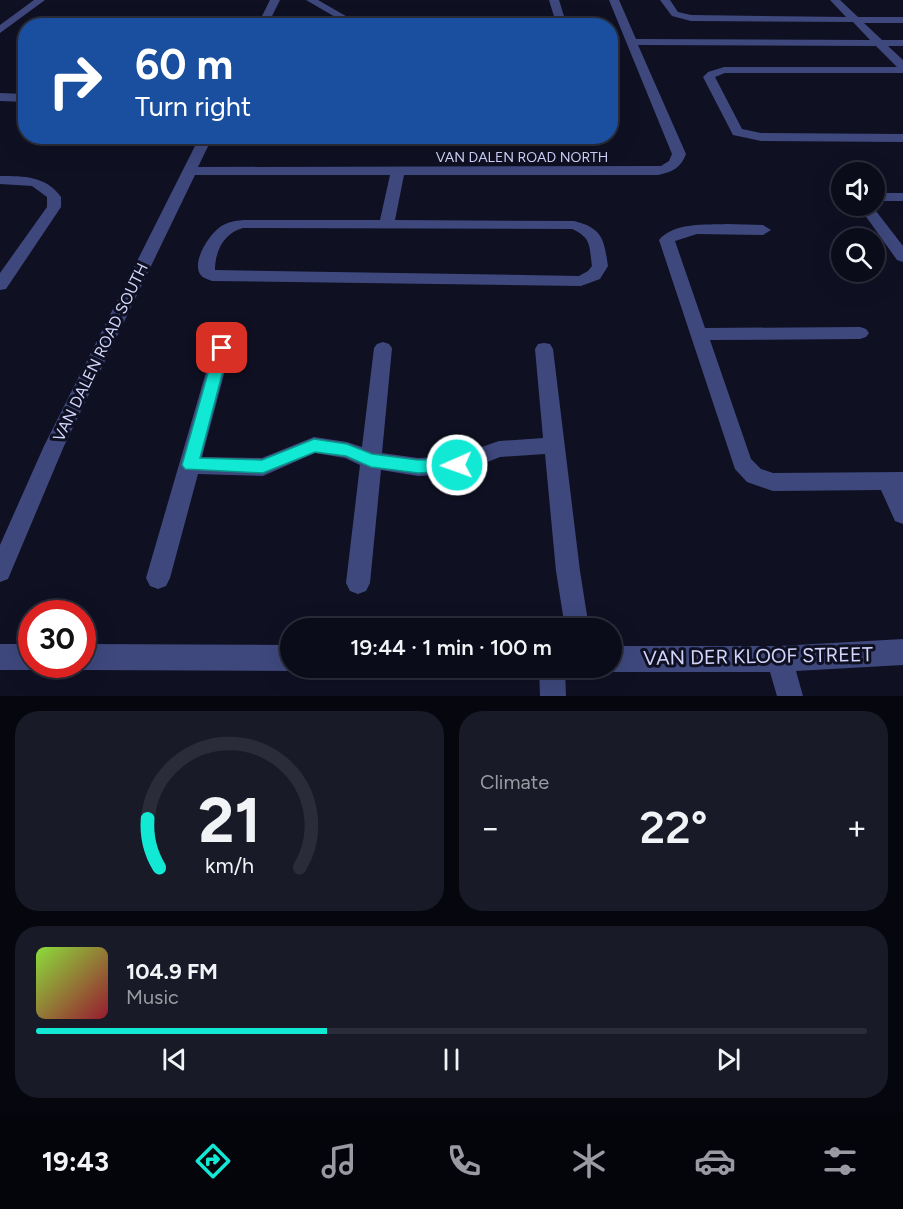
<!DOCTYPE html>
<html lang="en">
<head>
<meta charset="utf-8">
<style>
	body { margin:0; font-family:Figtree,sans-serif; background:#191a27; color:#f1f3f6; height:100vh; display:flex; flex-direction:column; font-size:22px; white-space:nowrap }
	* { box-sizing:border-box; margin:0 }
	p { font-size:20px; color:#9a9ba2 }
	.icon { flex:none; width:33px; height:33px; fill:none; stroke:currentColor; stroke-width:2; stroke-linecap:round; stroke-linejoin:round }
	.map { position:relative; height:696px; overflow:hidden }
	.drawer { display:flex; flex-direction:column; gap:15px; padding:15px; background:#06070e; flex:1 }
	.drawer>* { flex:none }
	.hud { position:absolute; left:18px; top:18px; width:600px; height:126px; border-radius:24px; box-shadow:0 6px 24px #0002,0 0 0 2px #2b2c39; background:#1a4fa0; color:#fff; overflow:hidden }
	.tools { position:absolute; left:831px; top:162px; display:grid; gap:12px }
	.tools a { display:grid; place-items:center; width:54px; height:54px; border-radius:50%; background:#0b0c1a; box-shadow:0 6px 24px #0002,0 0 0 2px #2b2c39; font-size:30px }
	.speed { position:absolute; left:18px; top:600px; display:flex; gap:12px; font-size:30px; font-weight:700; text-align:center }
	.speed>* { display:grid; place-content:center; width:78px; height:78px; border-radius:50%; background:#0b0c1a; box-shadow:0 6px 24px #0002,0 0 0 2px #2b2c39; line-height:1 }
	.speed .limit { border:9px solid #d22; background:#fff; color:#111 }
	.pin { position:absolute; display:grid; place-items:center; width:51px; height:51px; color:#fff; margin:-26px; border-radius:12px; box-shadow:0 3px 9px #0006 }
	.me { position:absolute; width:66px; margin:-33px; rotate:268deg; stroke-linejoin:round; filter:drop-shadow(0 0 4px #0008) }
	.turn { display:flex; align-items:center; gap:21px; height:126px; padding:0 18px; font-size:27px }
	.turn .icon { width:78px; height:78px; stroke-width:2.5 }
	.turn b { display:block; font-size:42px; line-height:51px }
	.big { font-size:45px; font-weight:600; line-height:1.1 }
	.drawer .card { flex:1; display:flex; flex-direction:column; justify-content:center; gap:9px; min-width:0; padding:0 21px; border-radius:24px; background:#191a27 }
	.drawer .dial { align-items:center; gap:0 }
	.dial svg { height:156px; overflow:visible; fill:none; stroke:#2b2c39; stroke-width:7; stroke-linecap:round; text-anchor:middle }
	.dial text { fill:#f1f3f6; stroke:none }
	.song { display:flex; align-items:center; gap:18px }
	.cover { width:72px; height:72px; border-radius:9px; background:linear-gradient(135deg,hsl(90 70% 55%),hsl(350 70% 35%)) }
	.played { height:6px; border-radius:3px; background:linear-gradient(90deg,#11e9d5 35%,#2b2c39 35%) }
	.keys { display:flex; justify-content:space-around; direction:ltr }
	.heat { display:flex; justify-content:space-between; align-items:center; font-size:33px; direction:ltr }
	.drawer .tiles { flex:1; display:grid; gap:15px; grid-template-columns:1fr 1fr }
	.card:last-child { grid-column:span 2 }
	.trip { position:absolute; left:280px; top:618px; width:342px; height:60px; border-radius:30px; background:#0b0c1a; box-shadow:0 6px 24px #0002,0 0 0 2px #2b2c39; font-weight:600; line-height:60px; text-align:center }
	.tab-bar { display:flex; height:96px; justify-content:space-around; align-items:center; background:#04050a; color:#9a9ba2 }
	.tab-bar .icon { width:42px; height:42px }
	.tab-bar .current { color:#11e9d5 }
	.tab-bar b { font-size:27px; color:#f1f3f6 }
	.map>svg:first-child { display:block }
</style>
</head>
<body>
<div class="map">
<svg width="903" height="696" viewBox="0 0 903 696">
	<rect width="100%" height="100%" fill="#0f1022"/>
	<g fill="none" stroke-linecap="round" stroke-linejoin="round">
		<g fill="#3e487d" fill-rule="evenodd">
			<path d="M 34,0 L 45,0 L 0,33 L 0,25 Z"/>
			<path d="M 270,0 L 280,0 L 267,26 L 257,26 Z"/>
			<path d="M 306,0 L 318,0 L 358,23 L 349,25 Z"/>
			<path d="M 549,0 L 559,0 L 567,26 L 557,26 Z"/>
			<path d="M 609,0 L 619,0 L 636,39 L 870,40 L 853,22 L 691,21 L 672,16 L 660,0 L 670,0 L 678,12 L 691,15 L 846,17 L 830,0 L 840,0 L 858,17 L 903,17 L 903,23 L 864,23 L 882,40 L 903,40 L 903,46 L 888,46 L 903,60 L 903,73 L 725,73 L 715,77 L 742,129 L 761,133 L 903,134 L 903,142 L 761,141 L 733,135 L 703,77 L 708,72 L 724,67 L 897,67 L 876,46 L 638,45 L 686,154 C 681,168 672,172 658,175 L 404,175 L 395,220 L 574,221 C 603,228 604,240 608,266 L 600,279 L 581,286 L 212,281 C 208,279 202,278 200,274 C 192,261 209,235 220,227 C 227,222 235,221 243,220 L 380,220 L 390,175 L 195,175 L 64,446 L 8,579 L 0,582 L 0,545 L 44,446 L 200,136 L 213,136 L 198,167 L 661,166 L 669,161 L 672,154 ZM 243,228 L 572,229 C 592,238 589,246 592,266 L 588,271 L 579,276 L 215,270 C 215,251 224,233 243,228 Z"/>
			<path d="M 0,93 L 26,94 L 26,102 L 0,101 Z"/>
			<path d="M 0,176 C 24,176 46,176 61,197 L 61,207 L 6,289 L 0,290 L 0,273 L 47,207 L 47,197 L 32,186 L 0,184 Z"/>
			<path d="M 882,193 L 903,193 L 903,201 L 885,201 L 876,205 L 876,211 L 903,246 L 903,262 L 897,260 L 862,211 L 863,206 L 874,206 L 874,195 Z"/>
			<path d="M 727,224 L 763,225 L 771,230 L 763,235 L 697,234 L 675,241 L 705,328 L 860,327 L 866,329 L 869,333 L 866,337 L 860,339 L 710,340 L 751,459 L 761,469 L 773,473 L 903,472 L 903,524 L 895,521 L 881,490 L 773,491 L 747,482 L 735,469 L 659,240 C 674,222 706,225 727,224 Z"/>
			<path d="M 222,342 L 228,344 L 231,348 L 202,457 L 262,458 L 314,437 L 347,442 L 362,447 L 374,348 L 377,344 L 383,342 L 389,344 L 392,348 L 382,453 L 418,458 L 456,456 L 499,441 L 543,438 L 535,349 L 538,344 L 544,343 L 550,344 L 553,349 L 580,571 L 589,628 L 565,628 L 556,571 L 545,454 L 500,457 L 457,474 L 418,476 L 381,470 L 370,583 L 366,591 L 358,594 L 350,591 L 346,583 L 360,465 L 345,458 L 315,453 L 263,476 L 198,474 L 170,578 L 166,586 L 158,589 L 150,586 L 146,578 L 213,348 L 216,344 Z"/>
			<path d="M 903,639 L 903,665 L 796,671 L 803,696 L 777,696 L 770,672 L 612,672 L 603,668 L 612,668 L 612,646 L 779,646 Z"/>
			<path d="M 0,644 L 32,644 L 32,664 L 41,666 L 32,670 L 0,670 Z"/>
			<path d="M 82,644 L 291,645 L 291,668 L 299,668 L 291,671 L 82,670 L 72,664 L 82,664 Z"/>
			<path d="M 539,668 L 565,668 L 566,696 L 540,696 Z"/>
		</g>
	</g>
	<path fill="#11e9d5" stroke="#0b978a" stroke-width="1.5" d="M 222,343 L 229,348 L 200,458 L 262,460 L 314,439 L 347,444 L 372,454 L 418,460 L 457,459 L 462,461 L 465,465 L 462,470 L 418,473 L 371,467 L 346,456 L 315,452 L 263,473 L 185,469 L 182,465 L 215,348 Z"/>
	<g text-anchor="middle" stroke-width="6" stroke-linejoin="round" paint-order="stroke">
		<g font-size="14" fill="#d3d6fc" stroke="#0f1022">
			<text x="522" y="162">VAN DALEN ROAD NORTH</text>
		</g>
		<g font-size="16" fill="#d3d6fc" stroke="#0f1022">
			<text transform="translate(100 352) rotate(-64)" y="6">VAN DALEN ROAD SOUTH</text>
		</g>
		<g font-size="20" fill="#d3d6fc" stroke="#0f1022">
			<text transform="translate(758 656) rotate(-1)" y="7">VAN DER KLOOF STREET</text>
		</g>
	</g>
</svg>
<div class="tools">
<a><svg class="icon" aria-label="sound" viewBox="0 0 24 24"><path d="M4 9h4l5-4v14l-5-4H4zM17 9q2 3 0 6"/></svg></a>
<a><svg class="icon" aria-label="search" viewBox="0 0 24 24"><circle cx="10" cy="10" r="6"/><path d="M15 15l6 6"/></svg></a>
</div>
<div class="speed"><div class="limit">30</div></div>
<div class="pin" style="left:222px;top:348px;background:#d93025"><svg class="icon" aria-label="arrive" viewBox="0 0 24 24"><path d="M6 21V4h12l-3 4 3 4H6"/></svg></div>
<svg class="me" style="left:457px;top:465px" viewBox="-20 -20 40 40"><circle r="17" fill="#11e9d5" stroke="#fff" stroke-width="3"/><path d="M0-11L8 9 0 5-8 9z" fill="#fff"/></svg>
<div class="trip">19:44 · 1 min · 100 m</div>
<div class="hud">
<div class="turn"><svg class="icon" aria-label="right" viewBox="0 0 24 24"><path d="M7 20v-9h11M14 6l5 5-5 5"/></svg><div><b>60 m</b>Turn right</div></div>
</div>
</div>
<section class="drawer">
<div class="tiles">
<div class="card dial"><svg viewBox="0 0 100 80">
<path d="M14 69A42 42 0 1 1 86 69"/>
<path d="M14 69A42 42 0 0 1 8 44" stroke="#11e9d5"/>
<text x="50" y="56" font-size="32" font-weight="700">21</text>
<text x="50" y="72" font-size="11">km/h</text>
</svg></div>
<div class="card"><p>Climate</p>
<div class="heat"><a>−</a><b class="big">22°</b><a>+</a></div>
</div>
<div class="card">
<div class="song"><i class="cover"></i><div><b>104.9 FM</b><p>Music</p></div></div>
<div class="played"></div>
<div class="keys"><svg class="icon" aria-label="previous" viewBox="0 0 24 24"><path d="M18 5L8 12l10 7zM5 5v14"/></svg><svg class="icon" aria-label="pause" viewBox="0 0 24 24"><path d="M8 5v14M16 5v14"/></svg><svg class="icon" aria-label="next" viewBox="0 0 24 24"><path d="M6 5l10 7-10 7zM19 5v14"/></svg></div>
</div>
</div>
</section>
<nav class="tab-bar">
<b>19:43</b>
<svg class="icon current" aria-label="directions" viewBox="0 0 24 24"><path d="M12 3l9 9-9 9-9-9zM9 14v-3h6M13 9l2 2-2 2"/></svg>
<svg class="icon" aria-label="music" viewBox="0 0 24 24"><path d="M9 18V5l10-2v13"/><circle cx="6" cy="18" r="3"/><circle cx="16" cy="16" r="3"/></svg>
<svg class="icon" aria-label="phone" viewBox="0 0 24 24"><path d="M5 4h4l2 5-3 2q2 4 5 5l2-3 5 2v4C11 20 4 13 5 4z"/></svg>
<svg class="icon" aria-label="climate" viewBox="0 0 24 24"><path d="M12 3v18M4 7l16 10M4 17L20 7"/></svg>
<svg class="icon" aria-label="car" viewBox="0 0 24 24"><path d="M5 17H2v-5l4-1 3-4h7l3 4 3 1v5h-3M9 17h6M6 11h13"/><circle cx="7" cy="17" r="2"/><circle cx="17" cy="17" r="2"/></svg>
<svg class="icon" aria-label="filters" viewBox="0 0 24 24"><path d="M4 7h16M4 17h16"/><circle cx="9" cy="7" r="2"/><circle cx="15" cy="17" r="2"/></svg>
</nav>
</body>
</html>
